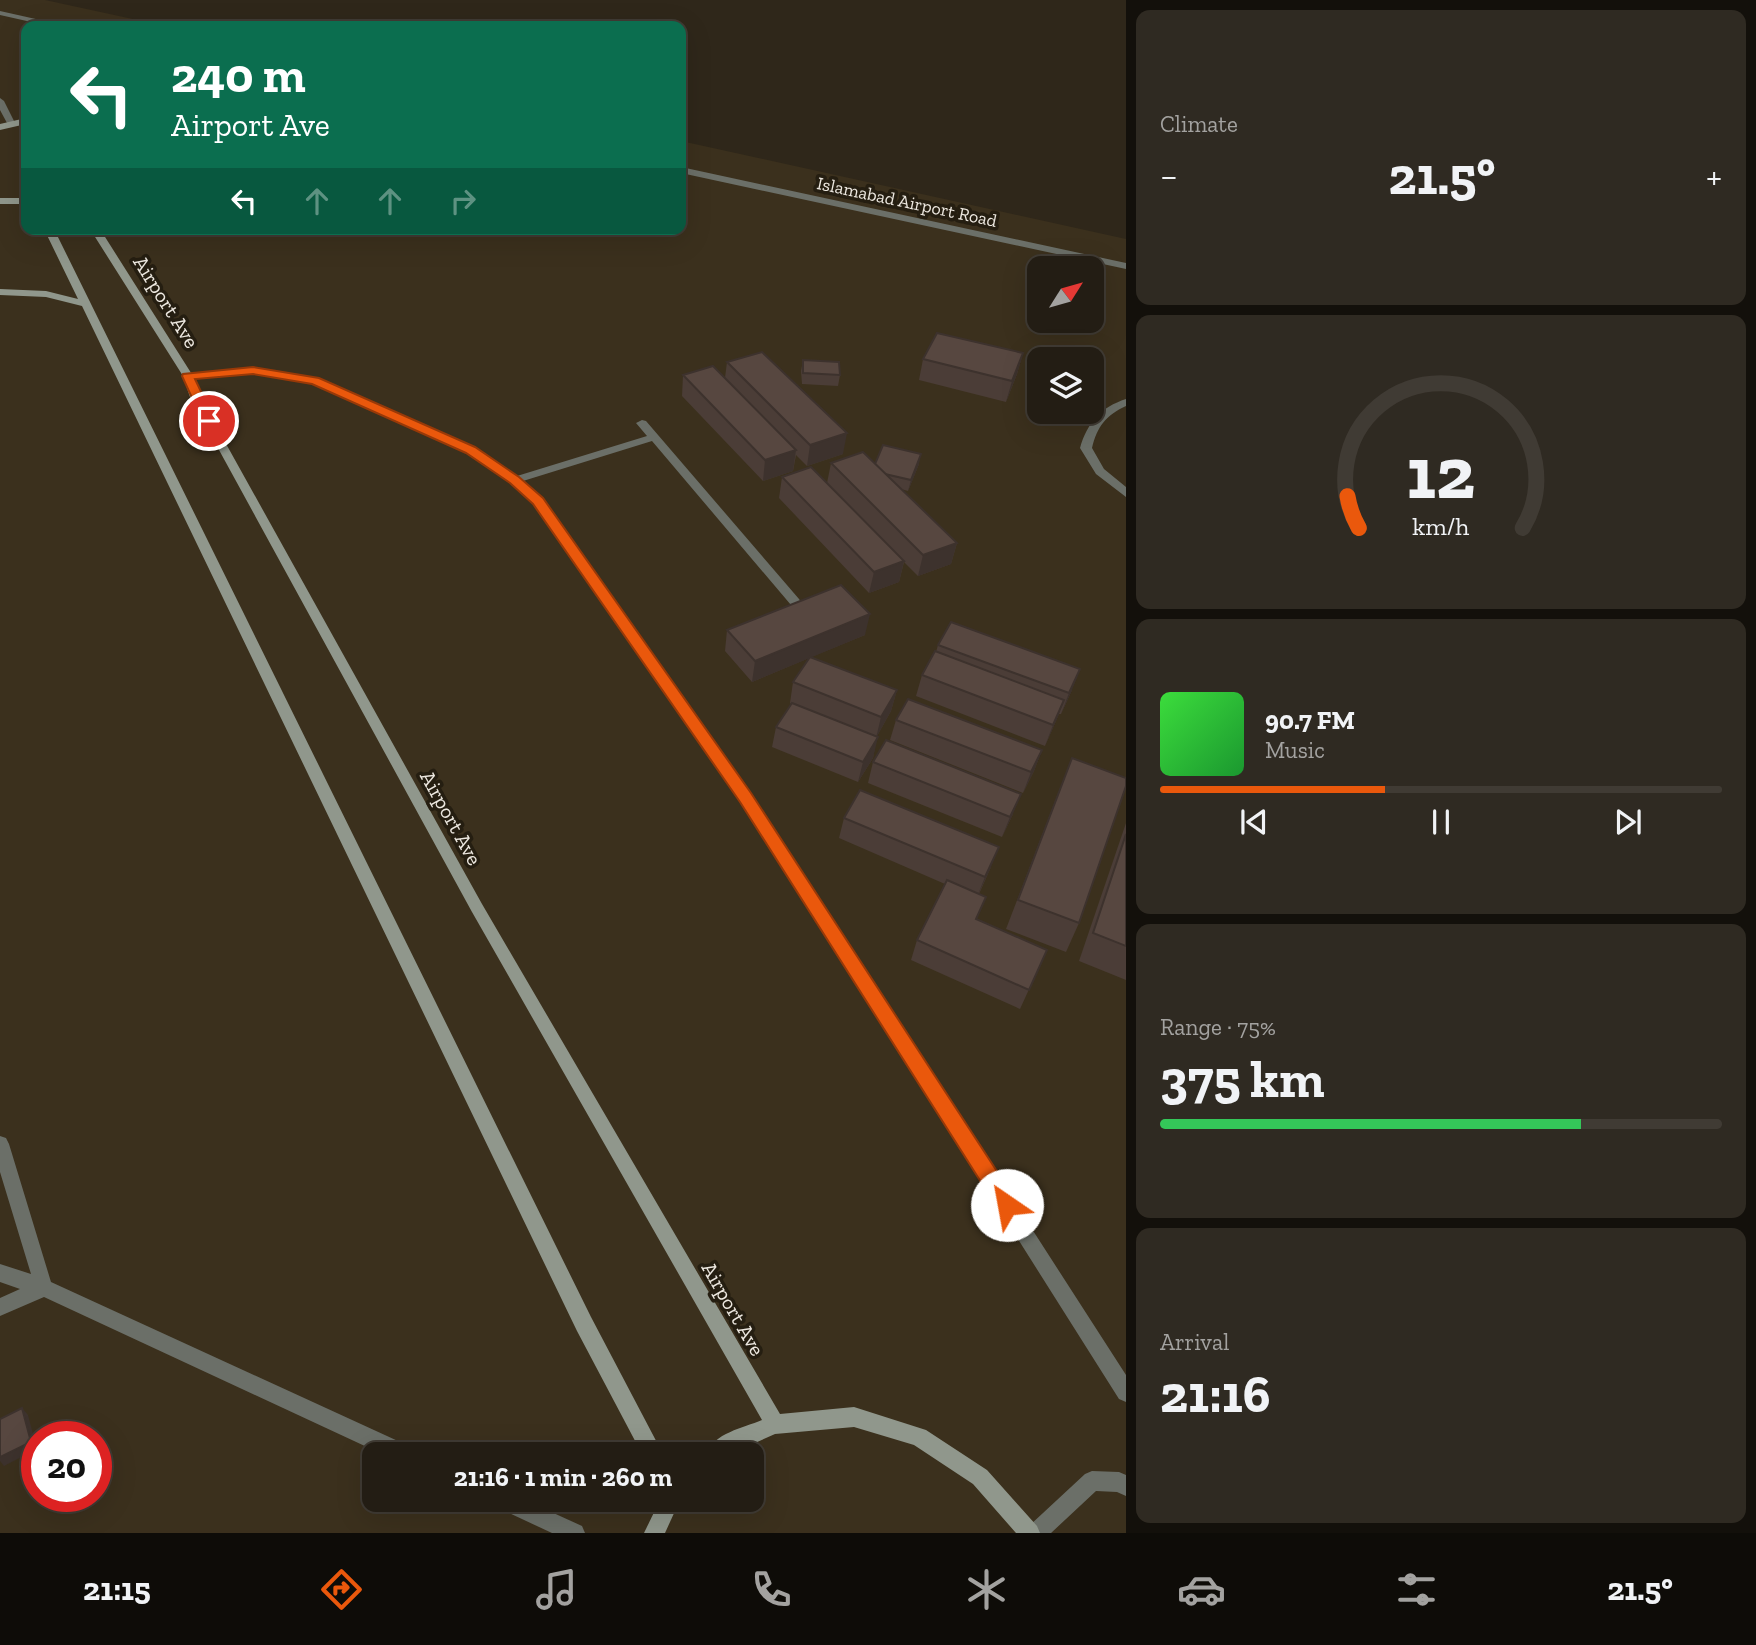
<!DOCTYPE html>
<html lang="en">
<head>
<meta charset="utf-8">
<style>
	body { margin:0; font-family:"Zilla Slab",serif; background:#2f2a22; color:#f1f3f6; height:100vh; display:flex; flex-direction:column; font-size:26px; white-space:nowrap }
	* { box-sizing:border-box; margin:0 }
	p { font-size:23px; color:#a3a2a0 }
	.icon { flex:none; width:38px; height:38px; fill:none; stroke:currentColor; stroke-width:2; stroke-linecap:round; stroke-linejoin:round }
	.map { position:relative; flex:1; overflow:hidden }
	.panel { display:flex; flex-direction:column; gap:10px; padding:10px; background:#13100b; width:630px }
	.panel>* { flex:none }
	.banner { position:absolute; left:21px; top:21px; width:665px; height:214px; border-radius:14px; box-shadow:0 7px 28px #0002,0 0 0 2px #403b34; background:#0b6e4f; color:#fff; overflow:hidden }
	.needle { width:46px; rotate:53deg }
	.controls { position:absolute; left:1027px; top:256px; display:grid; gap:14px }
	.controls a { display:grid; place-items:center; width:77px; height:77px; border-radius:14px; background:#231d14; box-shadow:0 7px 28px #0002,0 0 0 2px #403b34; font-size:35px }
	.speed { position:absolute; left:21px; top:1421px; display:flex; gap:14px; font-size:35px; font-weight:700; text-align:center }
	.speed>* { display:grid; place-content:center; width:91px; height:91px; border-radius:50%; background:#231d14; box-shadow:0 7px 28px #0002,0 0 0 2px #403b34; line-height:1 }
	.speed .limit { border:10px solid #d22; background:#fff; color:#111 }
	.pin { position:absolute; display:grid; place-items:center; width:60px; height:60px; color:#fff; margin:-30px; border:4px solid #fff; border-radius:50%; box-shadow:0 2px 7px #0007 }
	.me { position:absolute; width:77px; margin:-38px; rotate:327deg; stroke-linejoin:round; filter:drop-shadow(0 0 5px #0008) }
	.turn { display:flex; align-items:center; gap:24px; height:147px; padding:0 35px; font-size:32px }
	.turn .icon { width:91px; height:91px; stroke-width:2.5 }
	.turn b { display:block; font-size:49px; line-height:60px }
	.lanes { display:flex; align-items:center; height:66px; padding:0 35px; background:#0003; justify-content:center; gap:35px; direction:ltr }
	.lanes .off { opacity:.35 }
	.big { font-size:52px; font-weight:800; line-height:1.1 }
	.panel .widget { flex:1; display:flex; flex-direction:column; justify-content:center; gap:10px; min-width:0; padding:0 24px; border-radius:14px; background:#2f2a22 }
	.panel .dial { align-items:center; gap:0 }
	.dial svg { height:182px; overflow:visible; fill:none; stroke:#403b34; stroke-width:7; stroke-linecap:round; text-anchor:middle }
	.dial text { fill:#f1f3f6; stroke:none }
	.song { display:flex; align-items:center; gap:21px }
	.cover { width:84px; height:84px; border-radius:10px; background:linear-gradient(135deg,hsl(120 70% 55%),hsl(130 70% 35%)) }
	.played { height:7px; border-radius:4px; background:linear-gradient(90deg,#ea580c 40%,#403b34 40%) }
	.keys { display:flex; justify-content:space-around; direction:ltr }
	.heat { display:flex; justify-content:space-between; align-items:center; font-size:38px; direction:ltr }
	.charge { height:10px; border-radius:5px; background:linear-gradient(90deg,#34c759 75%,#403b34 0) }
	.trip { position:absolute; left:362px; top:1442px; width:402px; height:70px; border-radius:14px; background:#231d14; box-shadow:0 7px 28px #0002,0 0 0 2px #403b34; font-weight:800; line-height:70px; text-align:center }
	.menu { display:flex; height:112px; justify-content:space-around; align-items:center; background:#0e0c08; color:#a3a2a0 }
	.menu .icon { width:49px; height:49px }
	.menu .selected { color:#ea580c }
	.menu b { font-size:32px; color:#f1f3f6 }
	main { display:flex; flex:1; min-height:0 }
	.map>svg:first-child { display:block }
</style>
</head>
<body>
<main>
<div class="map">
<svg width="1126" height="1533" viewBox="0 0 1126 1533">
	<rect width="100%" height="100%" fill="#2f271a"/>
	<path fill="#3b301d" fill-rule="evenodd" d="M 0,0 L 45,0 L 165,26 L 26,26 L 26,229 L 681,229 L 681,141 L 1126,239 L 1126,1533 L 0,1533 ZM 1040,268 L 1092,268 L 1092,320 L 1040,320 ZM 1040,359 L 1092,359 L 1092,411 L 1040,411 ZM 37,1437 L 96,1437 L 96,1496 L 37,1496 ZM 374,1454 L 752,1454 L 752,1500 L 374,1500 Z"/>
	<g fill="none" stroke-linecap="round" stroke-linejoin="round">
		<g fill="#6b6f68" fill-rule="evenodd">
			<path d="M 0,11 L 58,24 L 62,26 L 49,26 L 0,15 Z"/>
			<path d="M 0,98 L 4,101 L 15,123 L 14,125 L 7,123 L 0,110 Z"/>
			<path d="M 681,167 L 1126,263 L 1126,269 L 681,173 Z"/>
			<path d="M 253,368 L 319,378 L 474,448 L 517,476 L 647,436 L 636,423 L 642,420 L 646,421 L 799,599 L 801,602 L 799,605 L 791,605 L 652,441 L 523,481 L 542,498 L 751,793 L 1126,1375 L 1126,1402 L 1119,1399 L 741,801 L 534,504 L 511,483 L 466,452 L 312,383 L 253,374 L 188,379 L 183,376 L 188,373 Z"/>
			<path d="M 1126,399 L 1126,406 C 1106,415 1097,427 1092,448 L 1104,469 L 1126,487 L 1126,497 L 1096,474 L 1080,448 C 1087,423 1101,407 1126,399 Z"/>
			<path d="M 1092,1471 L 1119,1472 L 1126,1475 L 1126,1496 L 1117,1492 L 1096,1491 L 1051,1533 L 1026,1533 L 1029,1526 L 1085,1474 Z"/>
		</g>
		<g fill="#6b6f68" fill-rule="evenodd">
			<path d="M 0,1136 L 6,1138 L 9,1144 L 51,1282 L 411,1447 L 414,1454 L 382,1454 L 44,1297 L 0,1316 L 0,1298 L 20,1289 L 0,1282 L 0,1264 L 31,1274 L 0,1172 Z"/>
			<path d="M 493,1500 L 525,1500 L 582,1526 L 585,1533 L 552,1533 L 496,1507 Z"/>
		</g>
		<g fill="#90978c" fill-rule="evenodd">
			<path d="M 26,118 L 26,124 L 0,130 L 0,124 Z"/>
			<rect x="0" y="198" width="26" height="6"/>
			<path d="M 44,229 L 54,229 L 591,1317 L 663,1454 L 642,1454 L 577,1331 L 82,306 L 46,297 L 0,295 L 0,289 L 46,291 L 78,299 Z"/>
			<path d="M 90,229 L 100,229 L 193,376 L 200,397 L 482,904 L 780,1414 L 854,1407 L 926,1430 L 987,1470 L 1037,1526 L 1040,1533 L 1016,1533 L 973,1484 L 914,1445 L 854,1427 L 775,1434 L 730,1454 L 706,1454 C 714,1433 743,1428 762,1420 L 472,912 L 190,397 L 183,376 Z"/>
			<path d="M 660,1500 L 680,1500 L 665,1533 L 644,1533 Z"/>
		</g>
	</g>
	<g fill="#4b3d37">
		<path d="M 1023,353 L 1017,374 L 1006,402 L 919,380 L 923,359 Z"/>
		<path d="M 803,360 L 840,375 L 838,386 L 802,384 L 801,371 Z"/>
		<path d="M 727,362 L 843,454 L 807,466 L 796,455 L 793,471 L 763,481 L 682,396 L 683,375 L 725,378 Z"/>
		<path d="M 831,463 L 919,464 L 908,491 L 901,489 L 957,543 L 951,564 L 918,576 L 904,562 L 899,582 L 869,593 L 779,498 L 782,477 L 827,483 Z"/>
		<path d="M 727,630 L 865,635 L 811,657 L 897,690 L 891,711 L 877,736 L 873,758 L 858,782 L 772,747 L 776,727 L 791,704 L 790,703 L 793,682 L 809,658 L 752,682 L 725,651 Z"/>
		<path d="M 938,645 L 1072,690 L 1061,714 L 1059,714 L 1045,746 L 916,696 L 922,675 L 936,652 Z"/>
		<path d="M 896,720 L 1042,750 L 1034,771 L 1023,793 L 890,740 Z"/>
		<path d="M 873,762 L 1013,814 L 1002,837 L 868,783 Z"/>
		<path d="M 1060,788 L 1079,923 L 1066,952 L 1006,929 Z"/>
		<path d="M 844,818 L 991,867 L 979,894 L 977,920 L 1047,950 L 1020,1009 L 911,960 L 917,940 L 945,884 L 839,838 Z"/>
		<path d="M 1126,823 L 1126,980 L 1079,961 Z"/>
	</g>
	<g fill="#3d322d">
		<path d="M 1023,353 L 1017,374 L 1006,402 L 1012,381 Z"/>
		<path d="M 847,433 L 843,454 L 807,466 L 810,445 Z"/>
		<path d="M 796,450 L 793,471 L 763,481 L 765,460 Z"/>
		<path d="M 921,454 L 919,464 L 908,491 L 911,480 Z"/>
		<path d="M 957,543 L 951,564 L 918,576 L 923,555 Z"/>
		<path d="M 904,561 L 899,582 L 869,593 L 874,572 Z"/>
		<path d="M 870,614 L 865,635 L 752,682 L 755,661 Z"/>
		<path d="M 1080,669 L 1072,690 L 1061,714 L 1069,693 Z"/>
		<path d="M 897,690 L 891,711 L 876,738 L 881,717 Z"/>
		<path d="M 1064,700 L 1056,721 L 1045,746 L 1053,725 Z"/>
		<path d="M 878,737 L 873,758 L 858,782 L 863,762 Z"/>
		<path d="M 1042,750 L 1034,771 L 1023,793 L 1031,772 Z"/>
		<path d="M 1021,794 L 1013,814 L 1002,837 L 1010,817 Z"/>
		<path d="M 999,847 L 991,867 L 977,897 L 985,877 Z"/>
		<path d="M 22,1408 L 28,1415 L 37,1449 L 4,1466 L 0,1461 L 0,1457 Z"/>
	</g>
	<g fill="#574740" stroke="#3d322d" stroke-width="2">
		<path d="M 937,333 L 1023,353 L 1012,381 L 923,359 Z"/>
		<path d="M 762,352 L 847,433 L 810,445 L 727,362 Z"/>
		<path d="M 803,360 L 839,362 L 840,375 L 803,373 Z"/>
		<path d="M 713,366 L 796,450 L 765,460 L 683,375 Z"/>
		<path d="M 883,445 L 921,454 L 911,480 L 885,474 L 875,464 Z"/>
		<path d="M 863,452 L 957,543 L 923,555 L 831,463 Z"/>
		<path d="M 811,467 L 904,561 L 874,572 L 782,477 Z"/>
		<path d="M 841,585 L 870,614 L 755,661 L 727,630 Z"/>
		<path d="M 951,622 L 1080,669 L 1069,693 L 938,645 Z"/>
		<path d="M 935,651 L 1064,700 L 1053,725 L 922,675 Z"/>
		<path d="M 810,657 L 897,690 L 881,717 L 793,682 Z"/>
		<path d="M 908,699 L 1042,750 L 1031,772 L 896,720 Z"/>
		<path d="M 792,703 L 878,737 L 863,762 L 776,727 Z"/>
		<path d="M 886,740 L 1021,794 L 1010,817 L 873,762 Z"/>
		<path d="M 1072,758 L 1126,778 L 1126,786 L 1079,923 L 1018,900 Z"/>
		<path d="M 860,790 L 999,847 L 985,877 L 844,818 Z"/>
		<path d="M 1126,834 L 1126,946 L 1093,933 Z"/>
		<path d="M 947,880 L 986,897 L 976,919 L 1047,950 L 1029,990 L 917,940 Z"/>
		<path d="M 22,1408 L 31,1442 L 0,1457 L 0,1419 Z"/>
	</g>
	<path fill="#ea580c" stroke="#983908" stroke-width="2" d="M 253,367 L 319,378 L 475,447 L 519,477 L 543,498 L 751,793 L 1015,1199 L 1018,1205 L 1015,1212 L 1007,1215 L 1000,1212 L 740,802 L 533,504 L 510,483 L 466,453 L 312,384 L 253,374 L 195,379 L 215,421 L 213,424 L 204,424 L 182,376 L 183,374 Z"/>
	<g text-anchor="middle" stroke-width="7" stroke-linejoin="round" paint-order="stroke">
		<g font-size="18" fill="#ede8e0" stroke="#251e11">
			<text transform="translate(907 202) rotate(12)" y="6">Islamabad Airport Road</text>
		</g>
		<g font-size="21" fill="#ede8e0" stroke="#251e11">
			<text transform="translate(166 302) rotate(58)" y="7">Airport Ave</text>
			<text transform="translate(451 818) rotate(61)" y="7">Airport Ave</text>
			<text transform="translate(733 1309) rotate(60)" y="7">Airport Ave</text>
		</g>
	</g>
</svg>
<div class="controls">
<a><svg class="needle" viewBox="-14 -14 28 28"><path d="M0-13l5 13h-10z" fill="#e53935"/><path d="M0 13l5-13h-10z" fill="#a3a2a0"/></svg></a>
<a><svg class="icon" aria-label="layers" viewBox="0 0 24 24"><path d="M12 4l9 5-9 5-9-5zM3 14l9 5 9-5"/></svg></a>
</div>
<div class="speed"><div class="limit">20</div></div>
<div class="pin" style="left:209px;top:421px;background:#d93025"><svg class="icon" aria-label="arrive" viewBox="0 0 24 24"><path d="M6 21V4h12l-3 4 3 4H6"/></svg></div>
<svg class="me" style="left:1007px;top:1205px" viewBox="-20 -20 40 40"><circle r="19" fill="#fff"/><path d="M0-13L10 11 0 6-10 11z" fill="#ea580c"/></svg>
<div class="trip">21:16 · 1 min · 260 m</div>
<div class="banner">
<div class="turn"><svg class="icon" aria-label="left" viewBox="0 0 24 24"><path d="M17 20v-9H6M10 6l-5 5 5 5"/></svg><div><b>240 m</b>Airport Ave</div></div>
<div class="lanes"><svg class="icon" aria-label="left" viewBox="0 0 24 24"><path d="M17 20v-9H6M10 6l-5 5 5 5"/></svg><svg class="icon off" aria-label="ahead" viewBox="0 0 24 24"><path d="M12 20V5M6 11l6-6 6 6"/></svg><svg class="icon off" aria-label="ahead" viewBox="0 0 24 24"><path d="M12 20V5M6 11l6-6 6 6"/></svg><svg class="icon off" aria-label="right" viewBox="0 0 24 24"><path d="M7 20v-9h11M14 6l5 5-5 5"/></svg></div>
</div>
</div>
<section class="panel">
<div class="widget"><p>Climate</p>
<div class="heat"><a>−</a><b class="big">21.5°</b><a>+</a></div>
</div>
<div class="widget dial"><svg viewBox="0 0 100 80">
<path d="M14 69A42 42 0 1 1 86 69"/>
<path d="M14 69A42 42 0 0 1 9 55" stroke="#ea580c"/>
<text x="50" y="56" font-size="32" font-weight="700">12</text>
<text x="50" y="72" font-size="11">km/h</text>
</svg></div>
<div class="widget">
<div class="song"><i class="cover"></i><div><b>90.7 FM</b><p>Music</p></div></div>
<div class="played"></div>
<div class="keys"><svg class="icon" aria-label="previous" viewBox="0 0 24 24"><path d="M18 5L8 12l10 7zM5 5v14"/></svg><svg class="icon" aria-label="pause" viewBox="0 0 24 24"><path d="M8 5v14M16 5v14"/></svg><svg class="icon" aria-label="next" viewBox="0 0 24 24"><path d="M6 5l10 7-10 7zM19 5v14"/></svg></div>
</div>
<div class="widget"><p>Range · 75%</p><b class="big">375 km</b><div class="charge"></div></div>
<div class="widget"><p>Arrival</p><b class="big">21:16</b></div>
</section>
</main>
<nav class="menu">
<b>21:15</b>
<svg class="icon selected" aria-label="directions" viewBox="0 0 24 24"><path d="M12 3l9 9-9 9-9-9zM9 14v-3h6M13 9l2 2-2 2"/></svg>
<svg class="icon" aria-label="music" viewBox="0 0 24 24"><path d="M9 18V5l10-2v13"/><circle cx="6" cy="18" r="3"/><circle cx="16" cy="16" r="3"/></svg>
<svg class="icon" aria-label="phone" viewBox="0 0 24 24"><path d="M5 4h4l2 5-3 2q2 4 5 5l2-3 5 2v4C11 20 4 13 5 4z"/></svg>
<svg class="icon" aria-label="climate" viewBox="0 0 24 24"><path d="M12 3v18M4 7l16 10M4 17L20 7"/></svg>
<svg class="icon" aria-label="car" viewBox="0 0 24 24"><path d="M5 17H2v-5l4-1 3-4h7l3 4 3 1v5h-3M9 17h6M6 11h13"/><circle cx="7" cy="17" r="2"/><circle cx="17" cy="17" r="2"/></svg>
<svg class="icon" aria-label="filters" viewBox="0 0 24 24"><path d="M4 7h16M4 17h16"/><circle cx="9" cy="7" r="2"/><circle cx="15" cy="17" r="2"/></svg>
<b>21.5°</b>
</nav>
</body>
</html>
